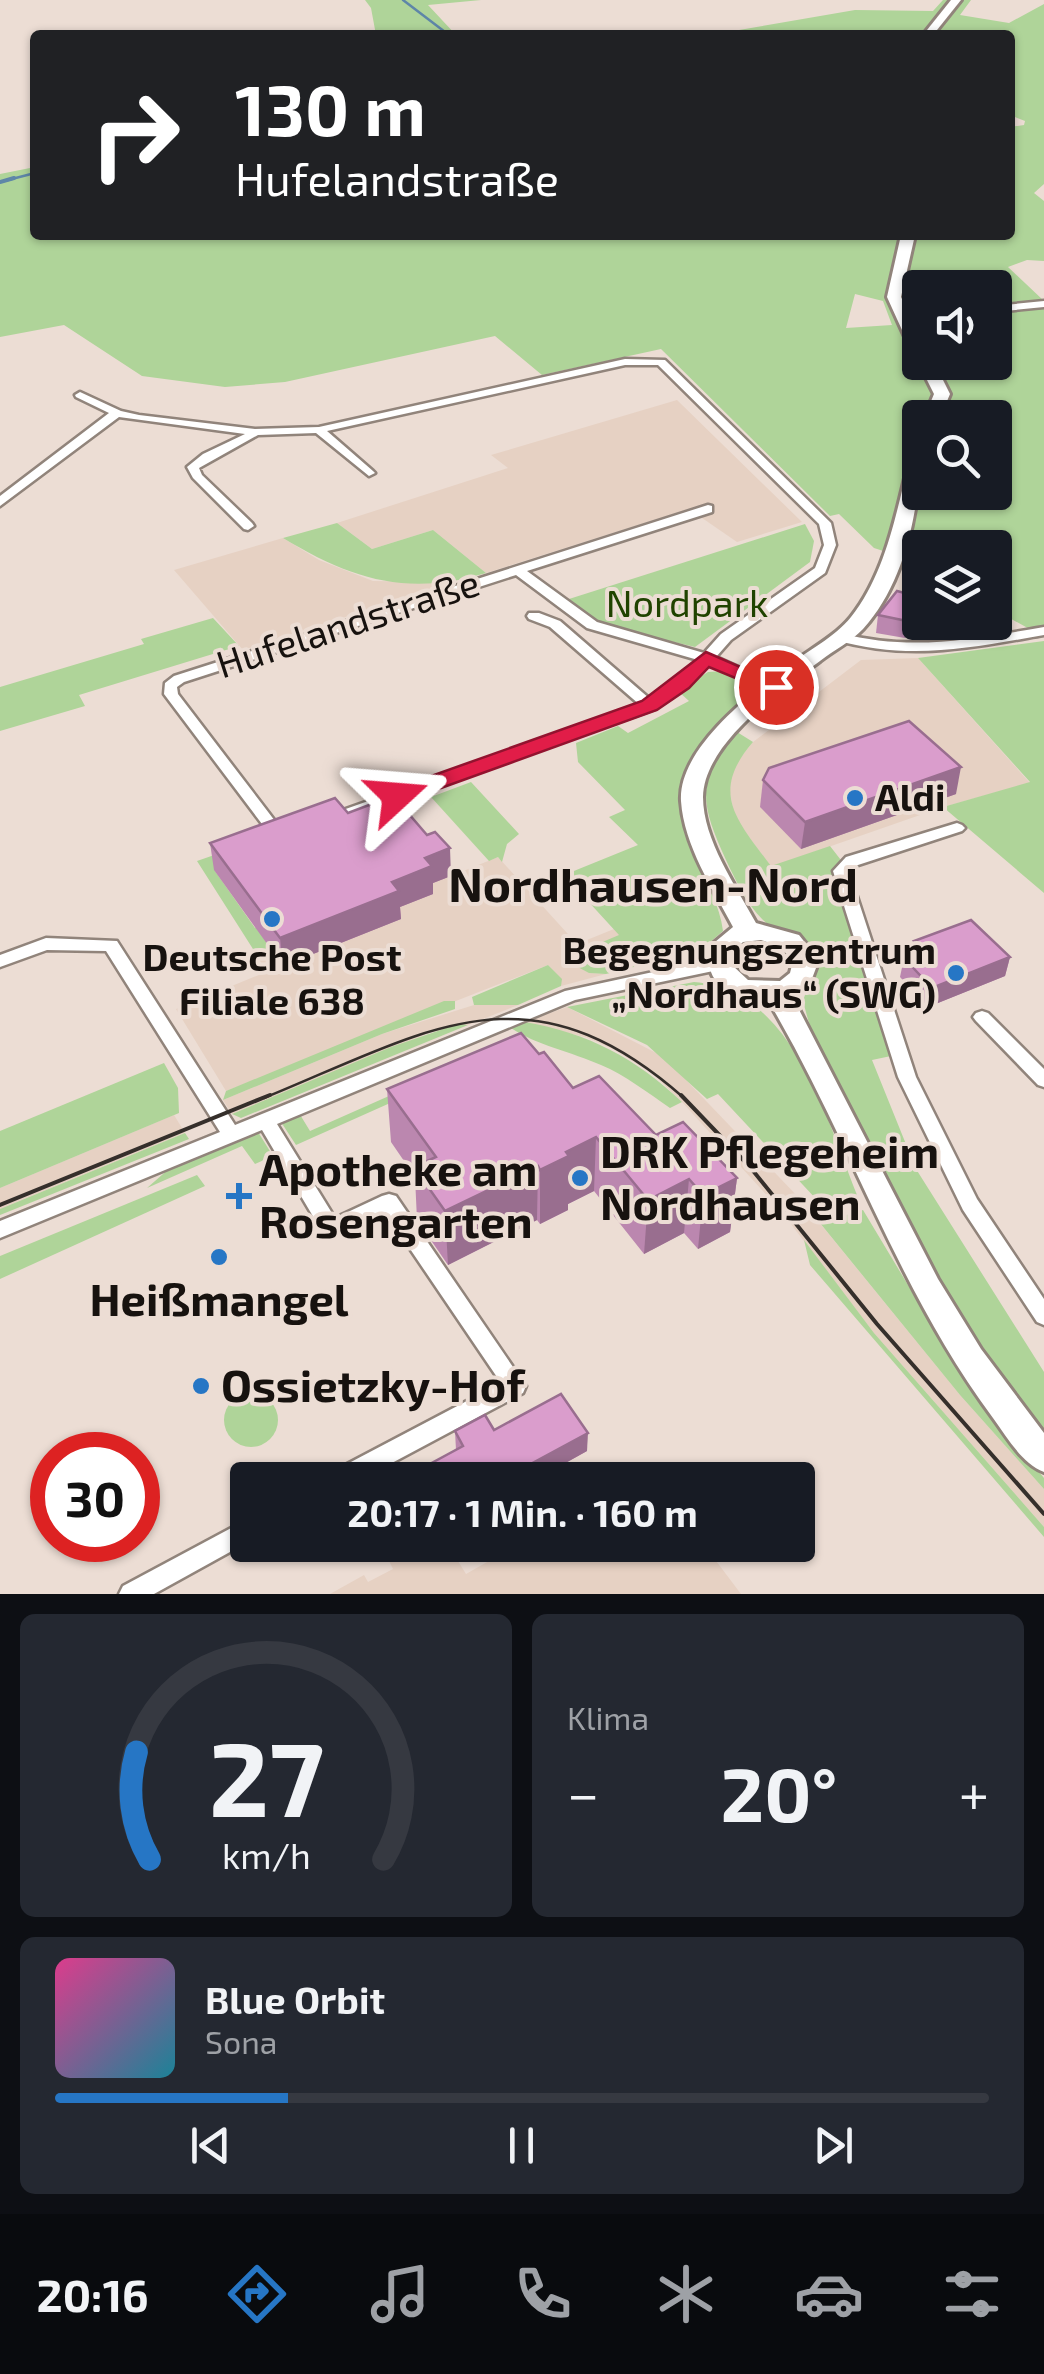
<!DOCTYPE html>
<html lang="de">
<head>
<meta charset="utf-8">
<style>
	body { margin:0; font-family:"Exo 2",sans-serif; background:#242831; color:#f1f3f6; height:100vh; display:flex; flex-direction:column; font-size:38px; white-space:nowrap }
	* { box-sizing:border-box; margin:0 }
	p { font-size:32px; color:#9ea1a6 }
	.icon { flex:none; width:55px; height:55px; fill:none; stroke:currentColor; stroke-width:2; stroke-linecap:round; stroke-linejoin:round }
	.map { position:relative; height:1594px; overflow:hidden }
	.panel { display:flex; flex-direction:column; gap:20px; padding:20px; background:#0d0f14; flex:1 }
	.panel>* { flex:none }
	.hud { position:absolute; left:30px; top:30px; width:985px; height:210px; border-radius:10px; box-shadow:0 2px 8px #0004; background:#202124; color:#fff; overflow:hidden }
	.fabs { position:absolute; left:902px; top:270px; display:grid; gap:20px }
	.fabs a { display:grid; place-items:center; width:110px; height:110px; border-radius:10px; background:#171b24; box-shadow:0 2px 8px #0004; font-size:50px }
	.speed { position:absolute; left:30px; top:1432px; display:flex; gap:20px; font-size:50px; font-weight:700; text-align:center }
	.speed>* { display:grid; place-content:center; width:130px; height:130px; border-radius:50%; background:#171b24; box-shadow:0 2px 8px #0004; line-height:1 }
	.speed .limit { border:15px solid #d22; background:#fff; color:#111 }
	.pin { position:absolute; display:grid; place-items:center; width:85px; height:85px; color:#fff; margin:-42px; border:5px solid #fff; border-radius:50%; box-shadow:0 2px 10px #0007 }
	.me { position:absolute; width:110px; margin:-55px; rotate:71deg; stroke-linejoin:round; filter:drop-shadow(0 0 8px #0008) }
	.turn { display:flex; align-items:center; gap:35px; height:210px; padding:0 40px; font-size:45px }
	.turn .icon { width:130px; height:130px; stroke-width:2.5 }
	.turn b { display:block; font-size:70px; line-height:85px }
	.big { font-size:75px; font-weight:700; line-height:1.1 }
	.panel .widget { flex:1; display:flex; flex-direction:column; justify-content:center; gap:15px; min-width:0; padding:0 35px; border-radius:15px; background:#242831 }
	.panel .dial { align-items:center; gap:0 }
	.dial svg { height:260px; overflow:visible; fill:none; stroke:#363941; stroke-width:7; stroke-linecap:round; text-anchor:middle }
	.dial text { fill:#f1f3f6; stroke:none }
	.song { display:flex; align-items:center; gap:30px }
	.cover { width:120px; height:120px; border-radius:15px; background:linear-gradient(135deg,hsl(330 70% 55%),hsl(190 70% 35%)) }
	.played { height:10px; border-radius:5px; background:linear-gradient(90deg,#2676c5 25%,#363941 25%) }
	.keys { display:flex; justify-content:space-around; direction:ltr }
	.heat { display:flex; justify-content:space-between; align-items:center; font-size:55px; direction:ltr }
	.panel .tiles { flex:1; display:grid; gap:20px; grid-template-columns:1fr 1fr }
	.widget:last-child { grid-column:span 2 }
	.trip { position:absolute; left:230px; top:1462px; width:585px; height:100px; border-radius:10px; background:#171b24; box-shadow:0 2px 8px #0004; font-weight:700; line-height:100px; text-align:center }
	.tab-bar { display:flex; height:160px; justify-content:space-around; align-items:center; background:#090b0e; color:#9ea1a6 }
	.tab-bar .icon { width:70px; height:70px }
	.tab-bar .on { color:#2676c5 }
	.tab-bar b { font-size:45px; color:#f1f3f6 }
	.map>svg:first-child { display:block }
</style>
</head>
<body>
<div class="map">
<svg width="1044" height="1594" viewBox="0 0 1044 1594">
	<rect width="100%" height="100%" fill="#ecddd4"/>
	<g fill="#e6d1c3">
		<path d="M 677,400 L 802,522 L 737,542 L 689,509 L 486,573 L 433,530 L 372,549 L 337,523 L 508,468 L 491,455 Z"/>
		<path d="M 283,538 L 319,560 L 373,581 L 454,582 L 243,650 L 174,570 Z"/>
		<path d="M 918,658 L 1030,783 L 943,807 L 771,867 L 735,818 L 728,784 L 736,763 L 753,742 L 861,660 Z"/>
		<path d="M 498,857 L 577,944 L 614,929 L 620,935 L 589,973 L 606,974 L 561,986 L 561,979 L 548,965 L 226,1091 L 176,1009 L 266,972 L 258,957 L 281,948 L 256,929 L 214,870 L 436,859 L 451,876 Z"/>
		<path d="M 474,1005 L 518,1005 L 468,1025 L 431,1032 L 232,1114 L 223,1100 L 382,1034 Z"/>
		<path d="M 567,1007 L 664,1057 L 801,1200 L 960,1395 L 1044,1489 L 1044,1527 L 874,1333 L 781,1211 L 682,1102 L 653,1074 L 613,1049 L 588,1038 L 525,1022 Z"/>
		<path d="M 174,1115 L 185,1133 L 0,1209 L 0,1188 Z"/>
		<path d="M 419,1545 L 448,1545 L 466,1574 L 517,1545 L 704,1545 L 741,1594 L 330,1594 L 364,1575 L 368,1582 L 393,1569 L 389,1561 Z"/>
	</g>
	<g fill="#afd499" fill-rule="evenodd">
		<path d="M 365,0 L 481,0 L 428,5 L 456,35 L 376,35 L 371,8 Z"/>
		<path d="M 943,0 L 971,0 L 960,15 L 1009,23 L 1044,4 L 1044,184 L 1034,193 L 1044,201 L 1044,261 L 1027,260 L 1008,267 L 1044,301 L 1044,637 L 995,610 L 995,548 L 920,548 L 920,584 L 907,579 L 914,561 L 874,548 L 839,514 L 830,516 L 661,349 L 542,375 L 495,336 L 285,382 L 225,387 L 142,376 L 64,325 L 0,337 L 0,174 L 35,167 L 35,235 L 1010,235 L 1010,127 L 1024,125 L 1025,121 L 1010,115 L 1010,35 L 710,35 L 855,10 L 933,11 ZM 920,288 L 995,288 L 995,362 L 920,362 ZM 855,294 L 883,301 L 892,325 L 846,328 ZM 920,418 L 995,418 L 995,492 L 920,492 Z"/>
		<path d="M 337,523 L 372,549 L 433,530 L 486,573 C 407,597 351,579 283,538 Z"/>
		<path d="M 805,524 L 814,541 L 810,562 L 695,647 L 603,625 L 569,599 Z"/>
		<path d="M 213,618 L 239,646 L 79,695 L 85,706 L 0,731 L 0,687 L 144,644 L 141,639 Z"/>
		<path d="M 1044,641 L 1044,893 L 943,807 L 1030,782 L 918,658 Z"/>
		<path d="M 725,671 L 744,677 L 752,685 L 752,696 C 691,746 666,775 696,857 C 705,881 720,905 723,931 L 701,950 L 606,974 L 589,973 L 574,965 L 567,957 L 619,935 L 564,875 L 638,845 L 609,817 L 625,810 L 578,762 L 576,743 L 618,726 L 628,733 L 689,701 L 678,691 L 708,672 Z"/>
		<path d="M 737,732 L 753,742 C 709,793 737,820 771,866 L 830,846 L 844,864 L 857,940 L 891,1056 L 872,1060 L 916,1169 L 1044,1372 L 1044,1436 L 964,1327 L 810,1027 L 803,1001 L 816,961 C 797,925 783,939 763,920 C 746,903 736,881 726,860 C 701,805 694,780 737,732 Z"/>
		<path d="M 471,782 L 519,834 L 507,844 L 502,862 L 498,857 L 489,861 L 431,797 Z"/>
		<path d="M 263,838 L 215,871 L 255,928 L 265,925 L 281,948 L 258,957 L 197,861 Z"/>
		<path d="M 548,965 L 562,979 L 561,986 L 518,1005 L 474,1005 L 472,997 Z"/>
		<path d="M 694,982 C 792,989 826,1117 857,1195 L 830,1202 L 817,1200 L 718,1094 L 707,1099 L 647,1045 L 567,1007 Z"/>
		<path d="M 444,1001 L 455,1001 L 455,1009 L 382,1034 L 223,1100 L 226,1091 Z"/>
		<path d="M 525,1022 C 588,1033 636,1058 682,1102 L 670,1108 C 648,1093 625,1075 601,1065 C 572,1052 536,1045 511,1028 Z"/>
		<path d="M 458,1024 L 468,1025 L 241,1118 L 232,1114 L 391,1047 Z"/>
		<path d="M 495,1049 L 500,1054 L 296,1145 L 281,1122 L 299,1113 L 310,1131 Z"/>
		<path d="M 164,1063 L 178,1088 L 179,1113 L 0,1188 L 0,1131 Z"/>
		<path d="M 258,1132 L 273,1156 L 255,1164 L 242,1146 L 147,1188 L 171,1167 Z"/>
		<path d="M 185,1133 L 189,1139 L 0,1215 L 0,1209 Z"/>
		<path d="M 197,1175 L 205,1186 L 0,1279 L 0,1256 Z"/>
		<path d="M 863,1210 L 971,1390 L 1044,1478 L 1044,1489 L 960,1395 L 820,1223 Z"/>
		<path d="M 804,1240 L 874,1333 L 1044,1527 L 1044,1537 L 810,1265 Z"/>
		<circle cx="251" cy="1420" r="27"/>
	</g>
	<g fill="none" stroke-linecap="round" stroke-linejoin="round">
		<g stroke="#5e86a8" stroke-width="2.5">
			<path d="M 403,0 L 449,35"/>
			<path d="M 4,181 L 35,173"/>
		</g>
		<path stroke="#5e86a8" stroke-width="4" d="M 0,182 L 14,178"/>
		<defs>
			<g id="street">
				<path d="M 1044,301 L 1044,307 L 995,312 L 995,306 Z"/>
				<path d="M 920,313 L 920,319 L 902,320 L 897,317 L 902,314 Z"/>
				<path d="M 625,359 L 665,360 L 831,523 L 836,545 L 825,573 L 731,640 L 716,657 L 783,687 L 776,691 L 771,690 L 709,664 L 655,709 L 328,825 L 323,823 L 320,820 L 323,817 L 640,705 L 550,627 L 529,619 L 527,616 L 529,613 L 539,613 L 560,621 L 650,699 L 698,660 L 587,628 L 516,575 L 184,682 L 177,687 L 178,694 L 275,821 L 291,826 L 294,829 L 286,834 L 265,828 L 164,694 L 165,683 L 174,676 L 708,505 L 712,506 L 712,512 L 527,571 L 597,622 L 704,653 L 721,634 L 815,568 L 824,545 L 819,524 L 658,365 L 625,365 L 327,431 L 373,471 L 375,473 L 369,476 L 316,433 L 258,435 L 199,468 L 202,475 L 252,523 L 254,526 L 248,530 L 244,529 L 193,478 L 187,467 L 203,454 L 245,434 L 119,417 L 0,506 L 0,496 L 109,413 L 76,397 L 75,395 L 80,392 L 121,411 L 139,415 L 255,429 L 319,427 Z"/>
				<path d="M 1044,627 L 1044,635 C 969,648 910,661 835,640 L 833,637 L 840,633 C 912,652 973,639 1044,627 Z"/>
				<path d="M 957,823 L 962,825 L 965,828 L 962,831 L 858,865 L 849,872 L 916,1077 L 977,1199 L 1044,1299 L 1044,1325 L 1037,1322 L 963,1210 L 898,1077 L 833,871 L 846,857 Z"/>
				<path d="M 46,938 L 117,941 L 235,1125 L 565,991 L 718,958 L 724,960 L 726,964 L 724,968 L 718,970 L 575,1000 L 277,1124 L 335,1218 L 382,1196 L 389,1194 L 396,1196 L 526,1386 L 523,1393 L 360,1480 L 327,1480 L 330,1473 L 501,1383 L 385,1212 L 338,1235 L 331,1237 L 324,1235 L 262,1130 L 0,1238 L 0,1221 L 220,1132 L 106,951 L 47,950 L 0,967 L 0,955 Z"/>
				<path d="M 982,1011 L 988,1013 L 1044,1069 L 1044,1087 L 1038,1085 L 976,1021 L 973,1017 L 976,1013 Z"/>
				<path d="M 248,1519 L 248,1542 L 154,1594 L 119,1594 L 123,1586 Z"/>
			</g>
			<g id="secondary">
				<path d="M 951,0 L 961,0 L 933,35 L 923,35 Z"/>
				<path d="M 901,235 L 915,235 L 901,297 L 920,336 L 920,357 L 912,352 L 887,297 Z"/>
				<path d="M 920,359 L 920,362 L 934,362 L 950,394 L 940,418 L 924,418 L 934,394 L 918,362 Z"/>
				<path d="M 920,449 C 920,508 905,583 863,629 C 852,641 834,650 820,661 C 781,690 704,743 703,797 C 703,840 736,886 756,923 L 799,935 L 819,960 L 810,984 L 792,996 L 938,1279 L 981,1349 L 1044,1433 L 1044,1472 C 1022,1464 1007,1437 993,1418 C 896,1287 850,1139 769,1002 C 734,1001 703,986 709,947 L 733,927 C 713,889 684,846 681,801 C 678,750 748,696 785,668 C 806,652 835,637 851,617 C 887,572 897,508 911,454 ZM 761,940 L 781,947 L 793,961 L 790,973 L 780,981 L 748,980 L 731,964 L 733,951 L 743,942 Z"/>
			</g>
		</defs>
		<use href="#street" stroke="#91847b" stroke-width="5"/>
		<use href="#secondary" stroke="#91847b" stroke-width="6"/>
		<use href="#street" fill="#fff" fill-rule="evenodd"/>
		<use href="#secondary" fill="#fff" fill-rule="evenodd"/>
		<path stroke="#352f2b" stroke-width="2.5" d="M 264,1098 C 428,1031 528,960 684,1098"/>
		<g stroke="#352f2b" stroke-width="4">
			<path d="M 681,1095 L 750,1167 L 877,1324 L 1044,1514"/>
			<path d="M 0,1205 L 270,1095"/>
		</g>
	</g>
	<g fill="#bb87af">
		<path d="M 920,597 L 920,616 L 905,638 L 876,633 L 878,615 Z"/>
		<path d="M 763,780 L 956,794 L 801,849 L 760,807 Z"/>
		<path d="M 386,812 L 427,835 L 451,876 L 433,883 L 433,894 L 400,907 L 401,919 L 283,966 L 214,870 L 210,843 L 348,813 Z"/>
		<path d="M 914,941 L 1010,957 L 1005,976 L 928,1007 L 900,977 L 904,958 L 911,955 Z"/>
		<path d="M 539,1054 L 573,1088 L 656,1135 L 737,1178 L 730,1232 L 698,1249 L 684,1233 L 644,1254 L 594,1191 L 568,1204 L 568,1210 L 540,1224 L 537,1220 L 448,1265 L 417,1220 L 415,1177 L 391,1142 L 387,1089 Z"/>
		<path d="M 494,1430 L 587,1451 L 535,1480 L 415,1480 L 415,1472 L 456,1450 L 455,1431 Z"/>
	</g>
	<g fill="#996e8f">
		<path d="M 920,603 L 920,616 L 905,638 L 907,621 Z"/>
		<path d="M 961,767 L 956,794 L 801,849 L 805,822 Z"/>
		<path d="M 450,848 L 451,876 L 433,883 L 433,894 L 400,907 L 401,919 L 283,966 L 280,938 L 392,882 L 425,858 Z"/>
		<path d="M 1010,957 L 1005,976 L 928,1007 L 932,988 Z"/>
		<path d="M 596,1137 L 594,1191 L 568,1204 L 568,1210 L 540,1224 L 540,1170 L 566,1152 Z"/>
		<path d="M 538,1166 L 537,1220 L 448,1265 L 445,1211 Z"/>
		<path d="M 737,1178 L 730,1232 L 698,1249 L 703,1195 Z"/>
		<path d="M 689,1179 L 684,1233 L 644,1254 L 648,1200 Z"/>
		<path d="M 588,1433 L 587,1451 L 535,1480 L 516,1480 L 516,1472 Z"/>
	</g>
	<g fill="#da9dcc" stroke="#996e8f" stroke-width="2.5">
		<path d="M 897,591 L 920,597 L 920,603 L 907,621 L 878,615 Z"/>
		<path d="M 909,721 L 961,767 L 805,822 L 763,780 L 769,768 Z"/>
		<path d="M 335,798 L 348,813 L 377,802 L 386,812 L 402,806 L 427,835 L 435,832 L 450,848 L 425,858 L 432,866 L 392,882 L 399,891 L 280,938 L 210,843 Z"/>
		<path d="M 971,920 L 1010,957 L 932,988 L 904,958 L 923,950 L 914,941 Z"/>
		<path d="M 521,1033 L 539,1054 L 544,1052 L 573,1088 L 599,1076 L 656,1135 L 683,1122 L 737,1178 L 703,1195 L 689,1179 L 648,1200 L 596,1137 L 566,1152 L 569,1156 L 540,1170 L 538,1166 L 445,1211 L 414,1167 L 436,1157 L 387,1089 Z"/>
		<path d="M 561,1394 L 588,1433 L 516,1472 L 521,1480 L 419,1480 L 415,1472 L 463,1446 L 455,1431 L 485,1415 L 494,1430 Z"/>
	</g>
	<path fill="#e11d48" stroke="#92132f" stroke-width="2.5" d="M 706,652 L 786,687 L 776,694 L 769,692 L 709,667 L 689,688 L 657,710 L 405,801 L 397,803 L 386,796 L 389,791 L 642,701 Z"/>
	<g fill="#2676c5" stroke="#ecddd4" stroke-width="4">
		<circle cx="855" cy="798" r="10"/>
		<circle cx="272" cy="919" r="10"/>
		<circle cx="956" cy="973" r="10"/>
		<circle cx="580" cy="1178" r="10"/>
		<path d="M234 1181h10v10h10v10h-10v10h-10v-10h-10v-10h10z"/>
		<circle cx="219" cy="1257" r="10"/>
		<circle cx="201" cy="1386" r="10"/>
	</g>
	<g text-anchor="middle" stroke-width="8" stroke-linejoin="round" paint-order="stroke">
		<g font-size="38" fill="#204300" stroke="#ecddd4">
			<text x="687" y="617">Nordpark</text>
		</g>
		<g font-size="38" fill="#17120f" stroke="#ecddd4">
			<text transform="translate(348 624) rotate(-18)" y="13">Hufelandstraße</text>
		</g>
		<g font-size="38" font-weight="bold" fill="#17120f" stroke="#ecddd4" text-anchor="start">
			<text x="875" y="811">Aldi</text>
			<text x="936" y="964" text-anchor="end">Begegnungszentrum<tspan x="936" dy="44">„Nordhaus“ (SWG)</tspan></text>
			<text x="272" y="971" text-anchor="middle">Deutsche Post<tspan x="272" dy="44">Filiale 638</tspan></text>
		</g>
		<g font-size="45" font-weight="bold" fill="#17120f" stroke="#ecddd4" text-anchor="start">
			<text x="600" y="1168">DRK Pflegeheim<tspan x="600" dy="52">Nordhausen</tspan></text>
			<text x="259" y="1186">Apotheke am<tspan x="259" dy="52">Rosengarten</tspan></text>
			<text x="219" y="1316" text-anchor="middle">Heißmangel</text>
			<text x="221" y="1402">Ossietzky-Hof</text>
		</g>
		<g font-size="48" font-weight="bold" fill="#17120f" stroke="#ecddd4">
			<text x="653" y="902">Nordhausen-Nord</text>
		</g>
	</g>
</svg>
<div class="fabs">
<a><svg class="icon" aria-label="sound" viewBox="0 0 24 24"><path d="M4 9h4l5-4v14l-5-4H4zM17 9q2 3 0 6"/></svg></a>
<a><svg class="icon" aria-label="search" viewBox="0 0 24 24"><circle cx="10" cy="10" r="6"/><path d="M15 15l6 6"/></svg></a>
<a><svg class="icon" aria-label="layers" viewBox="0 0 24 24"><path d="M12 4l9 5-9 5-9-5zM3 14l9 5 9-5"/></svg></a>
</div>
<div class="speed"><div class="limit">30</div></div>
<div class="pin" style="left:776px;top:687px;background:#d93025"><svg class="icon" aria-label="arrive" viewBox="0 0 24 24"><path d="M6 21V4h12l-3 4 3 4H6"/></svg></div>
<svg class="me" style="left:397px;top:796px" viewBox="-20 -20 40 40"><path d="M0-17L14 15 0 8-14 15z" fill="#e11d48" stroke="#fff" stroke-width="4"/></svg>
<div class="trip">20:17 · 1 Min. · 160 m</div>
<div class="hud">
<div class="turn"><svg class="icon" aria-label="right" viewBox="0 0 24 24"><path d="M7 20v-9h11M14 6l5 5-5 5"/></svg><div><b>130 m</b>Hufelandstraße</div></div>
</div>
</div>
<section class="panel">
<div class="tiles">
<div class="widget dial"><svg viewBox="0 0 100 80">
<path d="M14 69A42 42 0 1 1 86 69"/>
<path d="M14 69A42 42 0 0 1 10 36" stroke="#2676c5"/>
<text x="50" y="56" font-size="32" font-weight="700">27</text>
<text x="50" y="72" font-size="11">km/h</text>
</svg></div>
<div class="widget"><p>Klima</p>
<div class="heat"><a>−</a><b class="big">20°</b><a>+</a></div>
</div>
<div class="widget">
<div class="song"><i class="cover"></i><div><b>Blue Orbit</b><p>Sona</p></div></div>
<div class="played"></div>
<div class="keys"><svg class="icon" aria-label="previous" viewBox="0 0 24 24"><path d="M18 5L8 12l10 7zM5 5v14"/></svg><svg class="icon" aria-label="pause" viewBox="0 0 24 24"><path d="M8 5v14M16 5v14"/></svg><svg class="icon" aria-label="next" viewBox="0 0 24 24"><path d="M6 5l10 7-10 7zM19 5v14"/></svg></div>
</div>
</div>
</section>
<nav class="tab-bar">
<b>20:16</b>
<svg class="icon on" aria-label="directions" viewBox="0 0 24 24"><path d="M12 3l9 9-9 9-9-9zM9 14v-3h6M13 9l2 2-2 2"/></svg>
<svg class="icon" aria-label="music" viewBox="0 0 24 24"><path d="M9 18V5l10-2v13"/><circle cx="6" cy="18" r="3"/><circle cx="16" cy="16" r="3"/></svg>
<svg class="icon" aria-label="phone" viewBox="0 0 24 24"><path d="M5 4h4l2 5-3 2q2 4 5 5l2-3 5 2v4C11 20 4 13 5 4z"/></svg>
<svg class="icon" aria-label="climate" viewBox="0 0 24 24"><path d="M12 3v18M4 7l16 10M4 17L20 7"/></svg>
<svg class="icon" aria-label="car" viewBox="0 0 24 24"><path d="M5 17H2v-5l4-1 3-4h7l3 4 3 1v5h-3M9 17h6M6 11h13"/><circle cx="7" cy="17" r="2"/><circle cx="17" cy="17" r="2"/></svg>
<svg class="icon" aria-label="filters" viewBox="0 0 24 24"><path d="M4 7h16M4 17h16"/><circle cx="9" cy="7" r="2"/><circle cx="15" cy="17" r="2"/></svg>
</nav>
</body>
</html>
